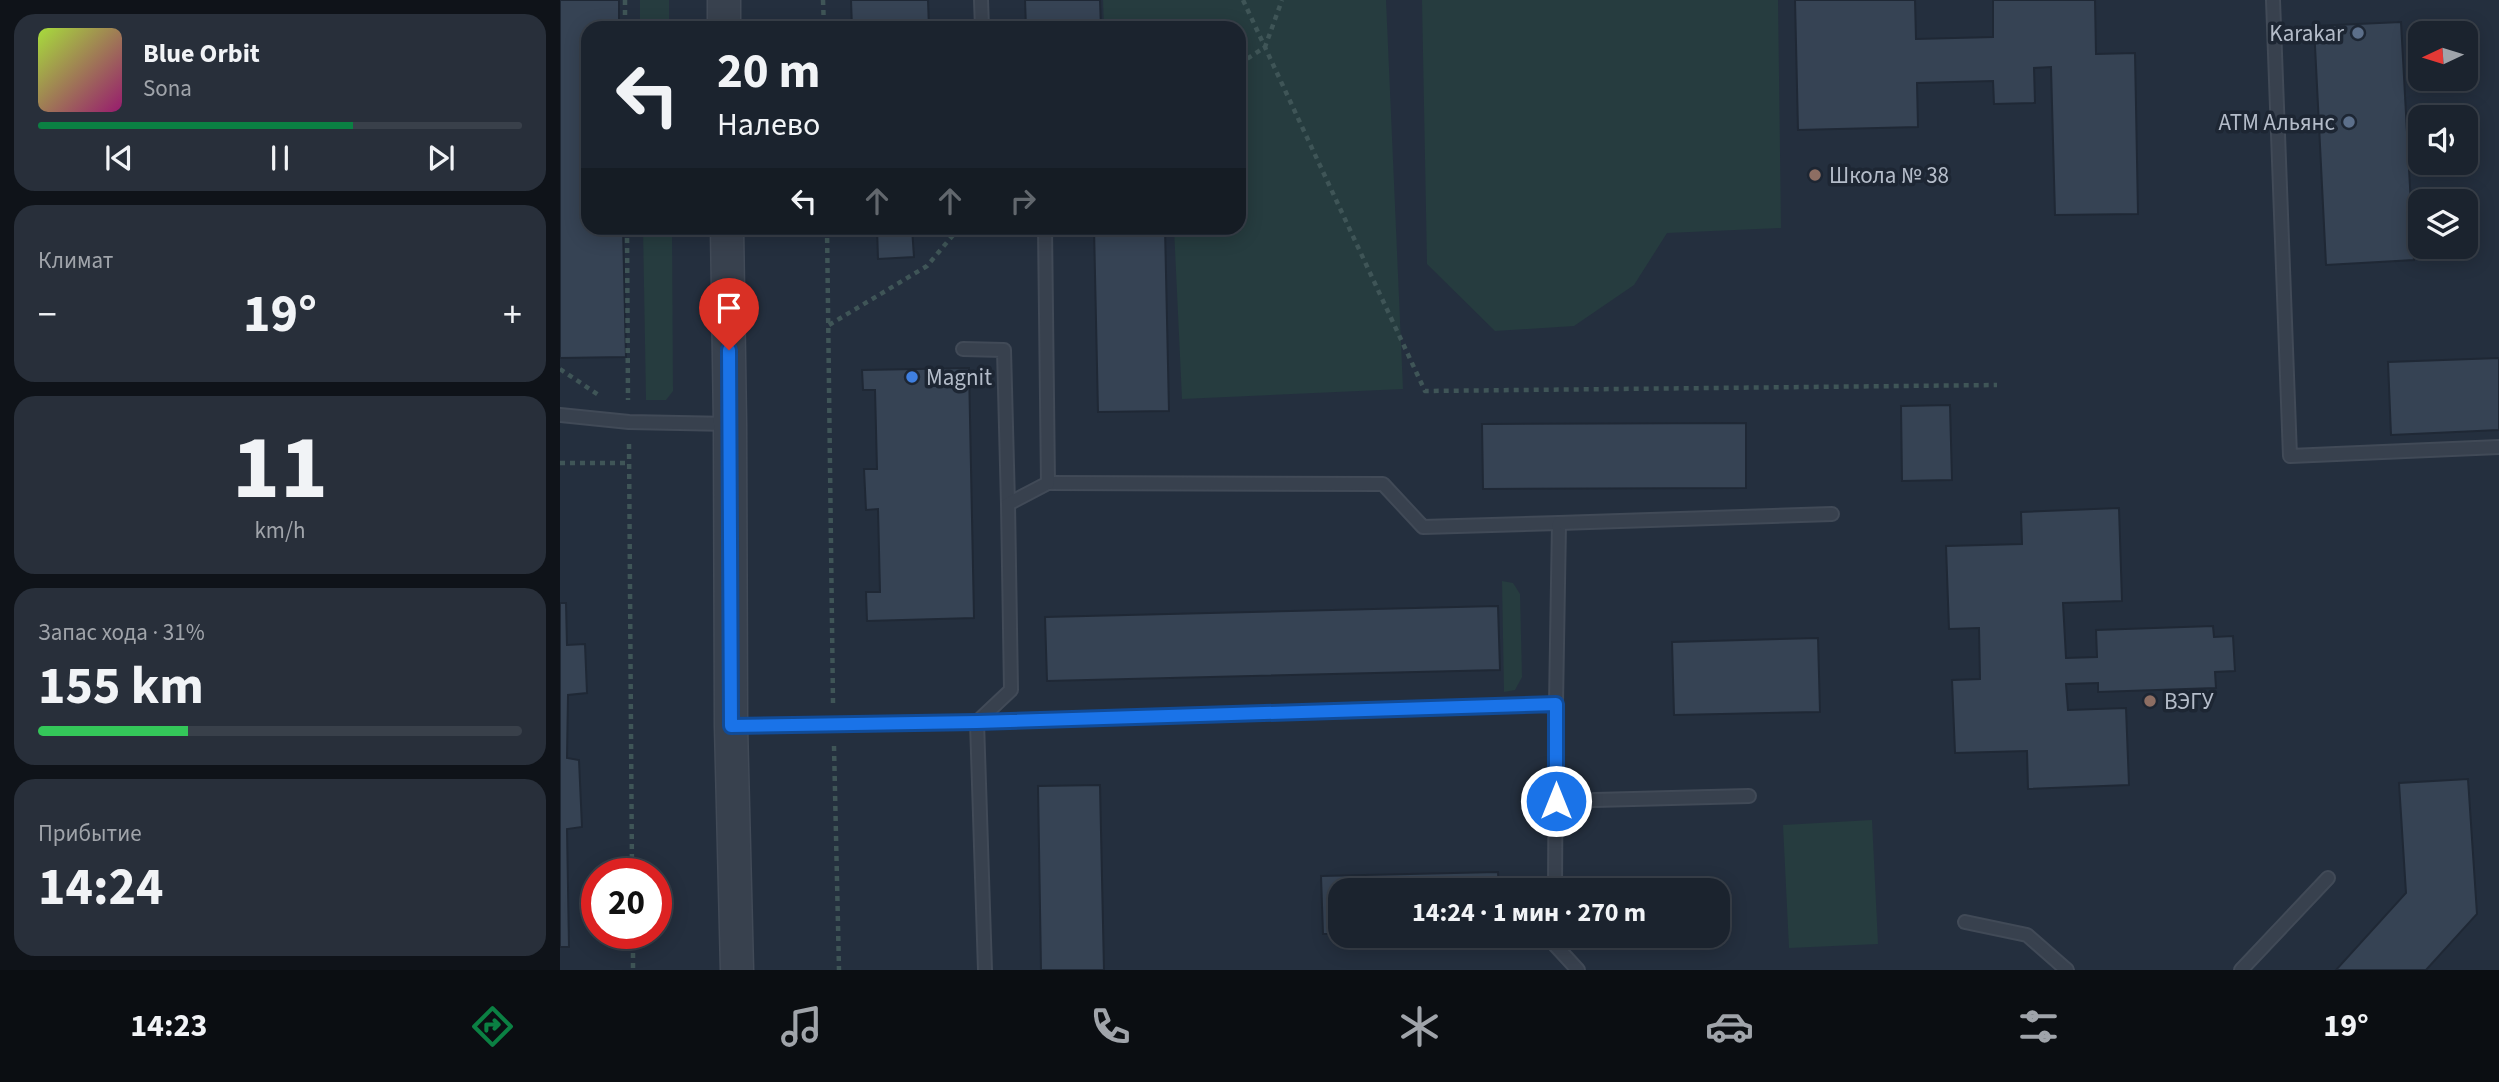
<!DOCTYPE html>
<html lang="ru">
<head>
<meta charset="utf-8">
<style>
	body { margin:0; font-family:"Source Sans 3",sans-serif; background:#282f3a; color:#f1f3f6; height:100vh; display:flex; flex-direction:column; font-size:26px; white-space:nowrap }
	* { box-sizing:border-box; margin:0 }
	p { font-size:23px; color:#a0a4aa }
	.icon { flex:none; width:38px; height:38px; fill:none; stroke:currentColor; stroke-width:2; stroke-linecap:round; stroke-linejoin:round }
	.map { position:relative; flex:1; overflow:hidden }
	.details { display:flex; flex-direction:column; gap:14px; padding:14px; background:#0f1319; width:560px }
	.details>* { flex:none }
	.guide { position:absolute; left:21px; top:21px; width:665px; height:214px; border-radius:21px; box-shadow:0 4px 18px #0003,0 0 0 2px #39404a; background:#1b232e; color:#f1f3f6; overflow:hidden }
	.needle { width:46px; rotate:266deg }
	.tools { position:absolute; left:1848px; top:21px; display:grid; gap:14px }
	.tools a { display:grid; place-items:center; width:70px; height:70px; border-radius:14px; background:#1b232e; box-shadow:0 4px 18px #0003,0 0 0 2px #39404a; font-size:35px }
	.speed { position:absolute; left:21px; top:858px; display:flex; gap:14px; font-size:35px; font-weight:700; text-align:center }
	.speed>* { display:grid; place-content:center; width:91px; height:91px; border-radius:50%; background:#1b232e; box-shadow:0 4px 18px #0003,0 0 0 2px #39404a; line-height:1 }
	.speed .limit { border:10px solid #d22; background:#fff; color:#111 }
	.pin { position:absolute; display:grid; place-items:center; width:60px; height:60px; color:#fff; margin:-72px -30px; border-radius:50% 50% 50% 0; rotate:-45deg; box-shadow:0 0 7px #0007 }
	.pin .icon { rotate:45deg }
	.me { position:absolute; width:77px; margin:-38px; rotate:0deg; stroke-linejoin:round; filter:drop-shadow(0 0 5px #0008) }
	.turn { display:flex; align-items:center; gap:24px; height:147px; padding:0 21px; font-size:32px }
	.turn .icon { width:91px; height:91px; stroke-width:2.5 }
	.turn b { display:block; font-size:49px; line-height:60px }
	.lanes { display:flex; align-items:center; height:66px; padding:0 21px; background:#0003; justify-content:center; gap:35px; direction:ltr }
	.lanes .off { opacity:.35 }
	.big { font-size:52px; font-weight:700; line-height:1.1 }
	.details .tile { flex:1; display:flex; flex-direction:column; justify-content:center; gap:10px; min-width:0; padding:0 24px; border-radius:21px; background:#282f3a }
	.details .dial { align-items:center; gap:0 }
	.dial b { font-size:91px; line-height:1 }
	.song { display:flex; align-items:center; gap:21px }
	.cover { width:84px; height:84px; border-radius:10px; background:linear-gradient(135deg,hsl(80 70% 55%),hsl(320 70% 35%)) }
	.played { height:7px; border-radius:4px; background:linear-gradient(90deg,#0b8043 65%,#39404a 65%) }
	.keys { display:flex; justify-content:space-around; direction:ltr }
	.heat { display:flex; justify-content:space-between; align-items:center; font-size:38px; direction:ltr }
	.charge { height:10px; border-radius:5px; background:linear-gradient(90deg,#34c759 31%,#39404a 0) }
	.trip { position:absolute; left:768px; top:878px; width:402px; height:70px; border-radius:21px; background:#1b232e; box-shadow:0 4px 18px #0003,0 0 0 2px #39404a; font-weight:700; line-height:70px; text-align:center }
	.menu { display:flex; height:112px; justify-content:space-around; align-items:center; background:#0b0e12; color:#a0a4aa }
	.menu .icon { width:49px; height:49px }
	.menu .active { color:#0b8043 }
	.menu b { font-size:32px; color:#f1f3f6 }
	main { display:flex; flex:1; min-height:0 }
	.map>svg:first-child { display:block }
</style>
</head>
<body>
<main>
<section class="details">
<div class="tile">
<div class="song"><i class="cover"></i><div><b>Blue Orbit</b><p>Sona</p></div></div>
<div class="played"></div>
<div class="keys"><svg class="icon" aria-label="previous" viewBox="0 0 24 24"><path d="M18 5L8 12l10 7zM5 5v14"/></svg><svg class="icon" aria-label="pause" viewBox="0 0 24 24"><path d="M8 5v14M16 5v14"/></svg><svg class="icon" aria-label="next" viewBox="0 0 24 24"><path d="M6 5l10 7-10 7zM19 5v14"/></svg></div>
</div>
<div class="tile"><p>Климат</p>
<div class="heat"><a>−</a><b class="big">19°</b><a>+</a></div>
</div>
<div class="tile dial"><b>11</b><p>km/h</p></div>
<div class="tile"><p>Запас хода · 31%</p><b class="big">155 km</b><div class="charge"></div></div>
<div class="tile"><p>Прибытие</p><b class="big">14:24</b></div>
</section>
<div class="map">
<svg width="1939" height="970" viewBox="0 0 1939 970">
	<rect width="100%" height="100%" fill="#242f3e"/>
	<g fill="#263c3f">
		<rect x="80" y="0" width="29" height="28"/>
		<path d="M 543,0 L 826,0 L 843,389 L 622,399 L 614,228 L 679,228 L 679,28 L 544,28 Z"/>
		<path d="M 862,0 L 1218,0 L 1221,228 L 1107,233 L 1074,285 L 1014,326 L 935,331 L 867,264 Z"/>
		<path d="M 83,228 L 112,228 L 113,391 L 106,400 L 86,400 Z"/>
		<path d="M 942,581 L 953,583 L 960,594 L 962,677 L 955,690 L 944,692 Z"/>
		<path d="M 1312,820 L 1318,944 L 1229,948 L 1223,825 Z"/>
	</g>
	<g fill="#364354" stroke="#1f2835" stroke-width="2">
		<path d="M 0,0 L 59,0 L 59,28 L 28,28 L 28,228 L 63,228 L 66,357 L 0,358 Z"/>
		<path d="M 291,0 L 368,0 L 369,28 L 292,28 Z"/>
		<path d="M 465,0 L 540,0 L 541,28 L 466,28 Z"/>
		<path d="M 1235,0 L 1355,0 L 1356,39 L 1433,37 L 1433,0 L 1535,0 L 1536,54 L 1575,53 L 1578,214 L 1495,215 L 1491,67 L 1474,68 L 1475,103 L 1434,104 L 1433,81 L 1357,83 L 1358,127 L 1238,130 Z"/>
		<path d="M 1841,22 L 1854,260 L 1766,265 L 1754,26 Z"/>
		<path d="M 317,228 L 352,228 L 354,257 L 318,259 Z"/>
		<path d="M 534,228 L 605,228 L 609,411 L 538,412 Z"/>
		<path d="M 1939,358 L 1939,430 L 1831,435 L 1828,362 Z"/>
		<path d="M 409,368 L 414,618 L 307,621 L 306,592 L 320,592 L 318,509 L 306,510 L 304,469 L 317,469 L 315,390 L 303,390 L 302,370 Z"/>
		<path d="M 1390,405 L 1392,480 L 1342,481 L 1341,406 Z"/>
		<path d="M 1186,423 L 1186,488 L 923,489 L 922,424 Z"/>
		<path d="M 1559,508 L 1562,601 L 1503,603 L 1506,658 L 1537,657 L 1536,630 L 1653,626 L 1654,637 L 1673,636 L 1675,671 L 1655,672 L 1656,688 L 1538,692 L 1538,683 L 1506,684 L 1508,710 L 1566,708 L 1569,785 L 1468,789 L 1467,751 L 1395,753 L 1392,680 L 1420,679 L 1419,628 L 1389,629 L 1386,546 L 1462,544 L 1461,512 Z"/>
		<path d="M 0,603 L 6,603 L 7,645 L 25,644 L 27,693 L 8,695 L 7,758 L 19,760 L 22,827 L 7,829 L 9,947 L 0,947 Z"/>
		<path d="M 938,606 L 940,670 L 487,681 L 485,617 Z"/>
		<path d="M 1258,638 L 1260,712 L 1114,715 L 1112,642 Z"/>
		<path d="M 1908,779 L 1917,914 L 1866,970 L 1776,970 L 1846,893 L 1839,783 Z"/>
		<path d="M 540,785 L 544,970 L 481,970 L 478,786 Z"/>
		<path d="M 938,872 L 939,891 L 780,891 L 780,934 L 763,934 L 761,876 Z"/>
	</g>
	<g fill="none" stroke-linecap="round" stroke-linejoin="round">
		<defs>
			<g id="service">
				<path d="M 421,0 L 422,28"/>
				<path d="M 1713,0 L 1730,456 L 1939,447"/>
				<path d="M 403,349 L 444,350 L 448,504"/>
				<path d="M 0,415 L 69,422 L 170,424"/>
				<path d="M 488,483 L 823,484 L 863,527 L 999,523"/>
				<path d="M 171,726 L 417,722 L 996,704 L 999,523 L 1272,514"/>
				<path d="M 996,801 L 1189,796"/>
				<path d="M 995,891 L 996,704"/>
				<path d="M 1405,922 L 1467,935 L 1507,970"/>
				<path d="M 995,936 L 995,945 L 1018,970"/>
				<path d="M 425,970 L 417,722 L 451,690 L 448,504 L 488,483 L 485,228"/>
				<path d="M 1681,970 L 1768,878"/>
			</g>
			<g id="tertiary">
				<path d="M 164,0 L 164,28"/>
				<path d="M 167,228 L 170,424 L 171,726 L 177,970"/>
			</g>
		</defs>
		<use href="#service" stroke="#414a57" stroke-width="16"/>
		<use href="#tertiary" stroke="#414a57" stroke-width="35"/>
		<g stroke="#3f5557" stroke-width="4.5" stroke-dasharray="5 5" stroke-linecap="butt">
			<path d="M 65,0 L 65,28"/>
			<path d="M 263,0 L 264,28"/>
			<path d="M 683,0 L 865,391 L 1437,385"/>
			<path d="M 679,64 L 705,47 L 722,0"/>
			<path d="M 67,228 L 68,400"/>
			<path d="M 267,228 L 273,703"/>
			<path d="M 269,325 L 367,266 L 399,228"/>
			<path d="M 0,369 L 40,396"/>
			<path d="M 69,444 L 72,873"/>
			<path d="M 0,463 L 69,463"/>
			<path d="M 274,746 L 279,970"/>
			<path d="M 73,933 L 73,970"/>
		</g>
		<use href="#service" stroke="#38414e" stroke-width="12"/>
		<use href="#tertiary" stroke="#38414e" stroke-width="32"/>
	</g>
	<g fill="none" stroke-linecap="round" stroke-linejoin="round">
		<defs>
			<path id="route" d="M 169,350 L 171,726 L 417,722 L 996,704 L 996,801"/>
		</defs>
		<use href="#route" stroke="#114b97" stroke-width="18"/>
		<use href="#route" stroke="#1a73e8" stroke-width="12"/>
	</g>
	<g fill="#5c6f8a" stroke="#1d2633" stroke-width="2.5">
		<circle cx="1798" cy="33" r="7"/>
		<circle cx="1789" cy="122" r="7"/>
	</g>
	<g fill="#8d6e63" stroke="#1d2633" stroke-width="2.5">
		<circle cx="1255" cy="175" r="7"/>
		<circle cx="1590" cy="701" r="7"/>
	</g>
	<circle fill="#3f7fe0" stroke="#1d2633" stroke-width="2.5" cx="352" cy="377" r="7"/>
	<g text-anchor="middle" stroke-width="7" stroke-linejoin="round" paint-order="stroke">
		<g font-size="23" fill="#b4bcc9" stroke="#1d2633" text-anchor="start">
			<text x="1784" y="41" text-anchor="end">Karakar</text>
			<text x="1775" y="130" text-anchor="end">АТМ Альянс</text>
			<text x="1269" y="183">Школа № 38</text>
			<text x="366" y="385">Magnit</text>
			<text x="1604" y="709">ВЭГУ</text>
		</g>
	</g>
</svg>
<div class="tools">
<a><svg class="needle" viewBox="-14 -14 28 28"><path d="M0-13l5 13h-10z" fill="#e53935"/><path d="M0 13l5-13h-10z" fill="#a0a4aa"/></svg></a>
<a><svg class="icon" aria-label="sound" viewBox="0 0 24 24"><path d="M4 9h4l5-4v14l-5-4H4zM17 9q2 3 0 6"/></svg></a>
<a><svg class="icon" aria-label="layers" viewBox="0 0 24 24"><path d="M12 4l9 5-9 5-9-5zM3 14l9 5 9-5"/></svg></a>
</div>
<div class="speed"><div class="limit">20</div></div>
<div class="pin" style="left:169px;top:350px;background:#d93025"><svg class="icon" aria-label="arrive" viewBox="0 0 24 24"><path d="M6 21V4h12l-3 4 3 4H6"/></svg></div>
<svg class="me" style="left:996px;top:801px" viewBox="-20 -20 40 40"><circle r="17" fill="#1a73e8" stroke="#fff" stroke-width="3"/><path d="M0-11L8 9 0 5-8 9z" fill="#fff"/></svg>
<div class="trip">14:24 · 1 мин · 270 m</div>
<div class="guide">
<div class="turn"><svg class="icon" aria-label="left" viewBox="0 0 24 24"><path d="M17 20v-9H6M10 6l-5 5 5 5"/></svg><div><b>20 m</b>Налево</div></div>
<div class="lanes"><svg class="icon" aria-label="left" viewBox="0 0 24 24"><path d="M17 20v-9H6M10 6l-5 5 5 5"/></svg><svg class="icon off" aria-label="ahead" viewBox="0 0 24 24"><path d="M12 20V5M6 11l6-6 6 6"/></svg><svg class="icon off" aria-label="ahead" viewBox="0 0 24 24"><path d="M12 20V5M6 11l6-6 6 6"/></svg><svg class="icon off" aria-label="right" viewBox="0 0 24 24"><path d="M7 20v-9h11M14 6l5 5-5 5"/></svg></div>
</div>
</div>
</main>
<nav class="menu">
<b>14:23</b>
<svg class="icon active" aria-label="directions" viewBox="0 0 24 24"><path d="M12 3l9 9-9 9-9-9zM9 14v-3h6M13 9l2 2-2 2"/></svg>
<svg class="icon" aria-label="music" viewBox="0 0 24 24"><path d="M9 18V5l10-2v13"/><circle cx="6" cy="18" r="3"/><circle cx="16" cy="16" r="3"/></svg>
<svg class="icon" aria-label="phone" viewBox="0 0 24 24"><path d="M5 4h4l2 5-3 2q2 4 5 5l2-3 5 2v4C11 20 4 13 5 4z"/></svg>
<svg class="icon" aria-label="climate" viewBox="0 0 24 24"><path d="M12 3v18M4 7l16 10M4 17L20 7"/></svg>
<svg class="icon" aria-label="car" viewBox="0 0 24 24"><path d="M5 17H2v-5l4-1 3-4h7l3 4 3 1v5h-3M9 17h6M6 11h13"/><circle cx="7" cy="17" r="2"/><circle cx="17" cy="17" r="2"/></svg>
<svg class="icon" aria-label="filters" viewBox="0 0 24 24"><path d="M4 7h16M4 17h16"/><circle cx="9" cy="7" r="2"/><circle cx="15" cy="17" r="2"/></svg>
<b>19°</b>
</nav>
</body>
</html>
